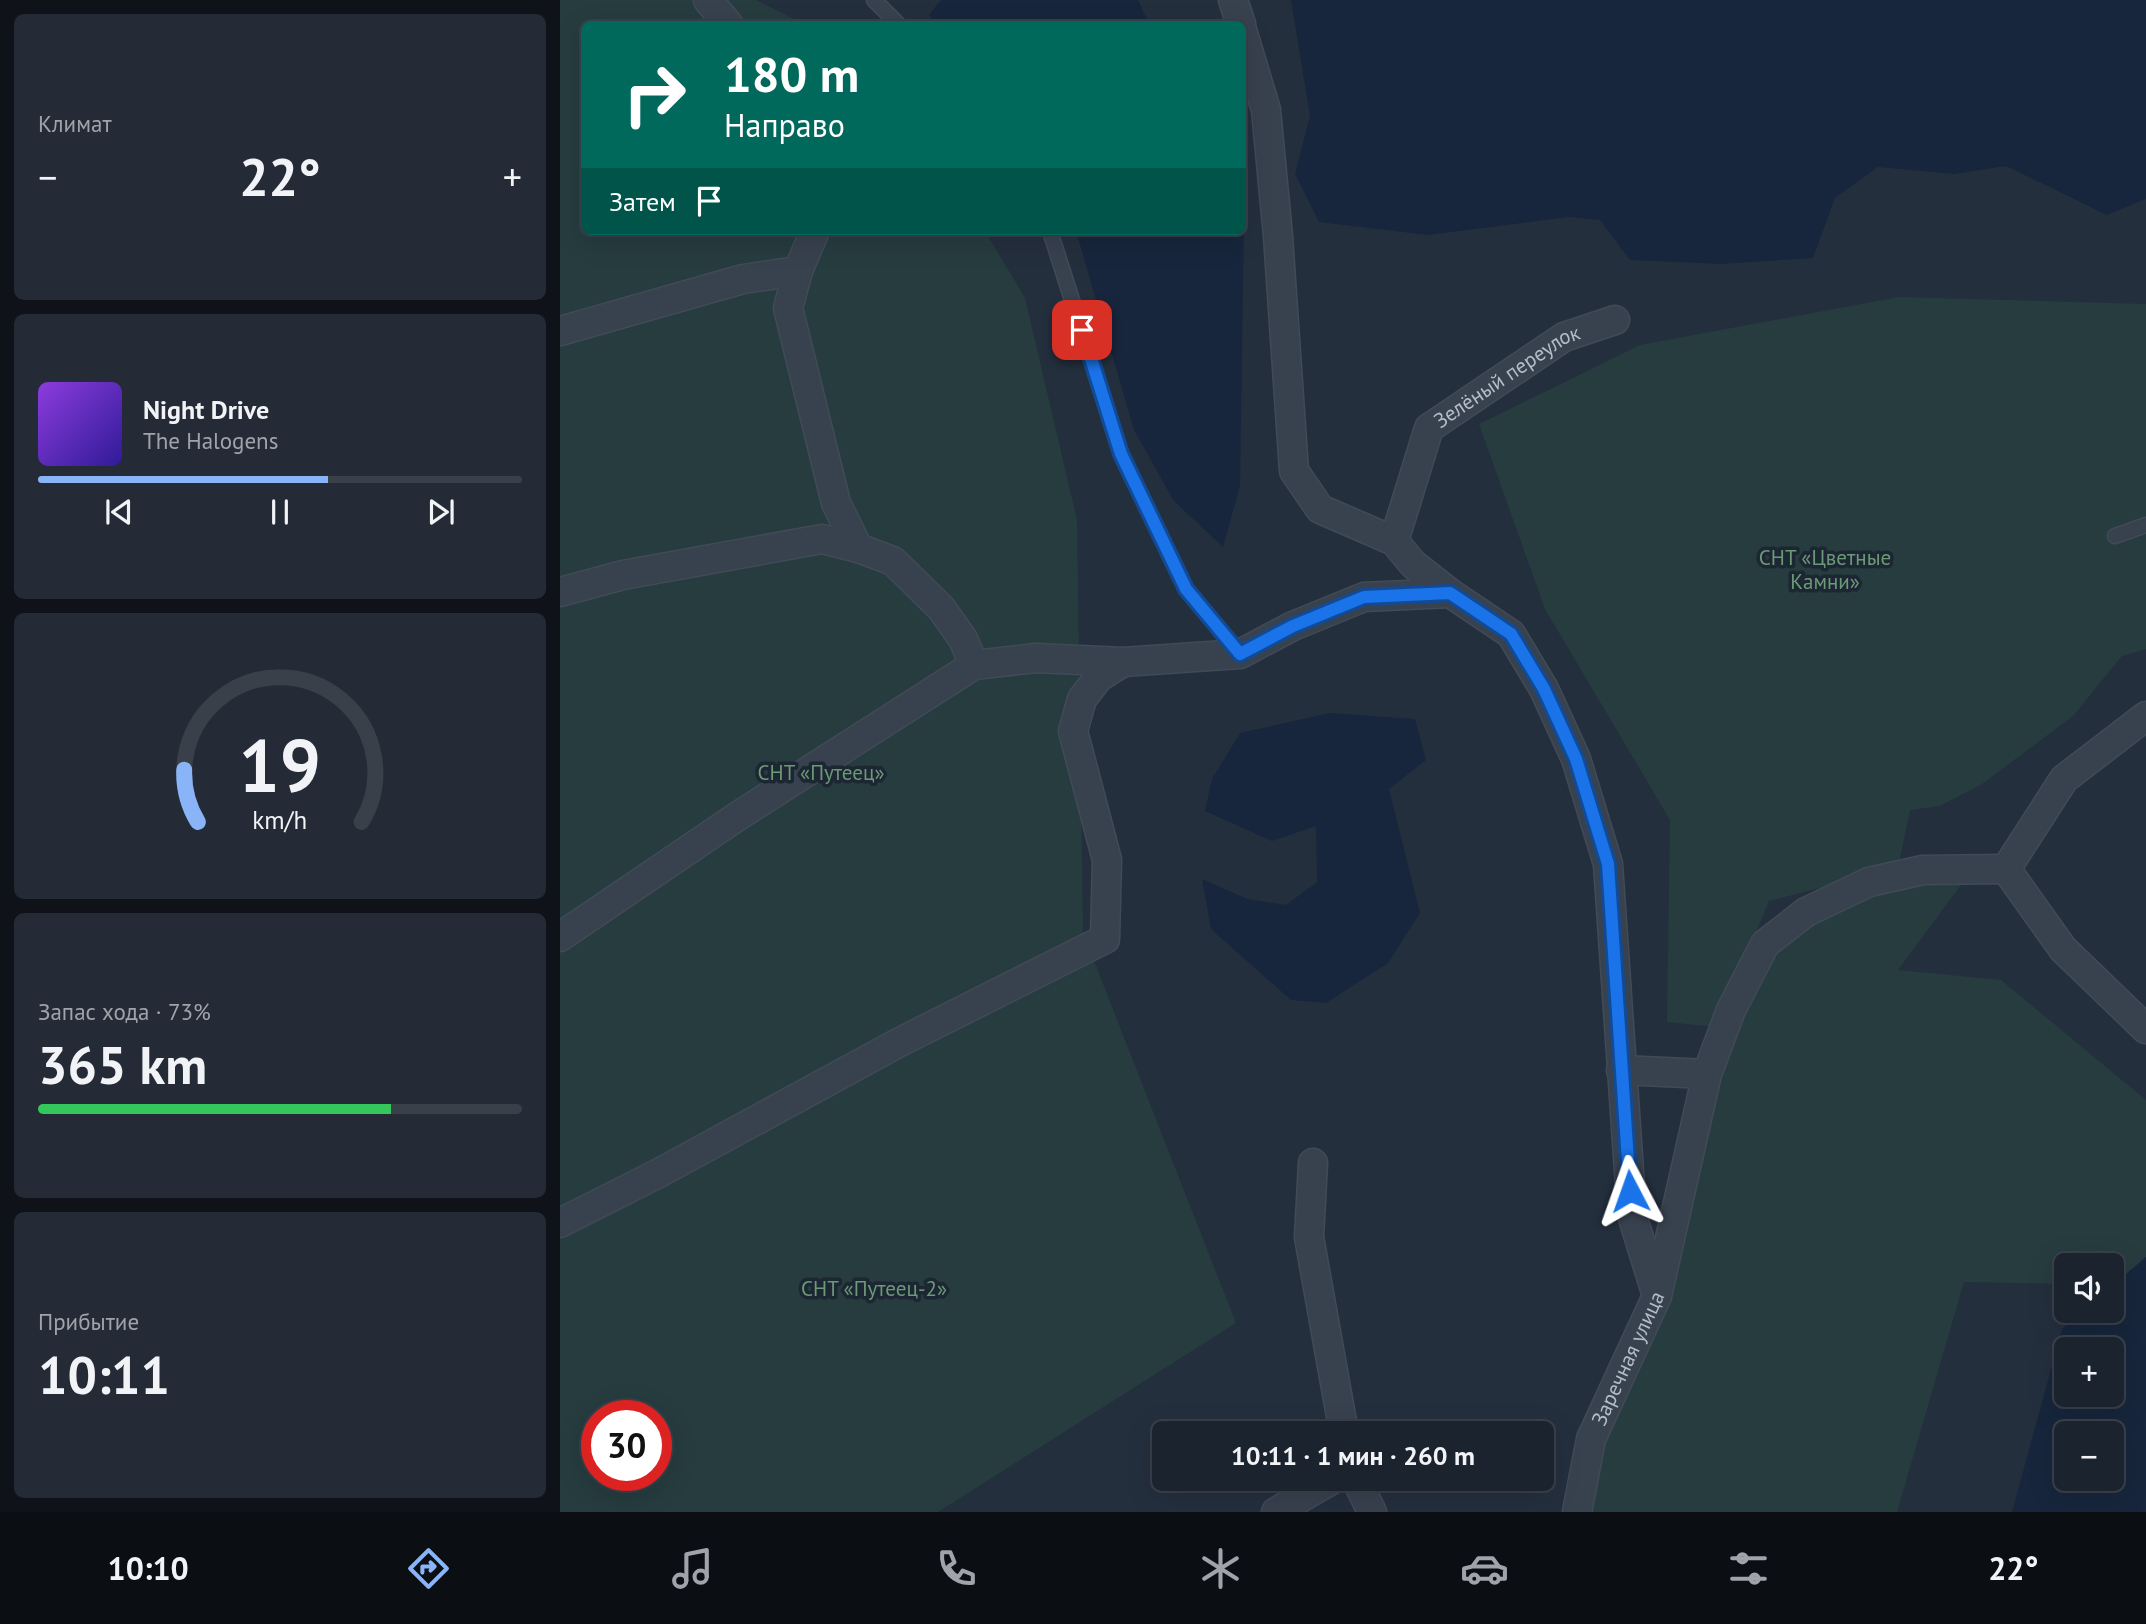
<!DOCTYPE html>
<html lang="ru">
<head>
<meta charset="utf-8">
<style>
	body { margin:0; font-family:"PT Sans",sans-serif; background:#242b36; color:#f1f3f6; height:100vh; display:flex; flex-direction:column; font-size:26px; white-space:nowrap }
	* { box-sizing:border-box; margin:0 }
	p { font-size:23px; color:#a0a4aa }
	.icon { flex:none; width:38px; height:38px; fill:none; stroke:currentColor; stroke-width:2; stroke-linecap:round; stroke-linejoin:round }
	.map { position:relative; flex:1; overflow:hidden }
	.details { display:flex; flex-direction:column; gap:14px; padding:14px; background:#0f1319; width:560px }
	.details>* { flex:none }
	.banner { position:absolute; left:21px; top:21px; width:665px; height:214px; border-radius:10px; box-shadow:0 7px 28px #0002,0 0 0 2px #39404a; background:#00695c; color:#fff; overflow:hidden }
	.fabs { position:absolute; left:1494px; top:1253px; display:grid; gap:14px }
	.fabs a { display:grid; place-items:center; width:70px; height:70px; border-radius:10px; background:#1b232e; box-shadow:0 7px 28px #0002,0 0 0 2px #39404a; font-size:35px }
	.speed { position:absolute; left:21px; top:1400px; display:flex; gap:14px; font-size:35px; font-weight:700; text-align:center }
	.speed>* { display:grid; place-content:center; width:91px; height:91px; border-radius:50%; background:#1b232e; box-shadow:0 7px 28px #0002,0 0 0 2px #39404a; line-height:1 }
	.speed .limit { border:10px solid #d22; background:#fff; color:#111 }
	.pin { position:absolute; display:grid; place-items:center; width:60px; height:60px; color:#fff; margin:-30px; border-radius:14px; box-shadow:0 4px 10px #0006 }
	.me { position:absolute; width:77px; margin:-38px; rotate:356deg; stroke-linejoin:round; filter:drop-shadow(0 0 5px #0008) }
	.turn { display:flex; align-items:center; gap:24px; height:147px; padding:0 28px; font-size:32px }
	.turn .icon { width:91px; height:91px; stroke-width:2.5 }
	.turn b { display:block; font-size:49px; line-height:60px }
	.then { display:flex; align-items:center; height:66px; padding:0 28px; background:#0003; gap:14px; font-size:26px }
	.big { font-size:52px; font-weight:700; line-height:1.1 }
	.details .card { flex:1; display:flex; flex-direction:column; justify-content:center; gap:10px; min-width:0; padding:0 24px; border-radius:10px; background:#242b36 }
	.details .dial { align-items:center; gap:0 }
	.dial svg { height:182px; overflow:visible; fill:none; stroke:#39404a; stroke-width:7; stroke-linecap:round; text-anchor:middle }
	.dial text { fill:#f1f3f6; stroke:none }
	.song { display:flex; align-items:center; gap:21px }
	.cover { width:84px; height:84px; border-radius:10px; background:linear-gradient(135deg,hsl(270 70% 55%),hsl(250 70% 35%)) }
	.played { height:7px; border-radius:4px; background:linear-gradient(90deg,#8ab4f8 60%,#39404a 60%) }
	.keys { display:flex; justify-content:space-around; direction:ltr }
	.heat { display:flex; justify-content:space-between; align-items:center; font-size:38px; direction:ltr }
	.charge { height:10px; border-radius:5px; background:linear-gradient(90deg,#34c759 73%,#39404a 0) }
	.trip { position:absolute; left:592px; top:1421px; width:402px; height:70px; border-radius:10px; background:#1b232e; box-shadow:0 7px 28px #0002,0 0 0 2px #39404a; font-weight:700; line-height:70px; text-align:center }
	.dock { display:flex; height:112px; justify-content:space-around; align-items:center; background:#0b0e12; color:#a0a4aa }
	.dock .icon { width:49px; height:49px }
	.dock .current { color:#8ab4f8 }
	.dock b { font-size:32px; color:#f1f3f6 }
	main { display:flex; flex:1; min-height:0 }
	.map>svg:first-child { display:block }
</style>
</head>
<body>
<main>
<section class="details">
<div class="card"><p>Климат</p>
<div class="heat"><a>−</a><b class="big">22°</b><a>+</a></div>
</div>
<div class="card">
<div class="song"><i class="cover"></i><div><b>Night Drive</b><p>The Halogens</p></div></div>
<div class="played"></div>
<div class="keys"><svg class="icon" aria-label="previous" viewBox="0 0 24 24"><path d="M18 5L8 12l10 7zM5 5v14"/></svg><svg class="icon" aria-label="pause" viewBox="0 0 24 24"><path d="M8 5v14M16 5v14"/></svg><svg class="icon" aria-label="next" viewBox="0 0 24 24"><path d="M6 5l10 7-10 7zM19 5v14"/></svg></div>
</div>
<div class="card dial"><svg viewBox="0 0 100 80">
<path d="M14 69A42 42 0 1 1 86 69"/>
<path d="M14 69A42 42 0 0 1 8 46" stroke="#8ab4f8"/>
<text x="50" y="56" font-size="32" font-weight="700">19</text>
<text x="50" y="72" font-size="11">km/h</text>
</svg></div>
<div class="card"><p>Запас хода · 73%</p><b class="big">365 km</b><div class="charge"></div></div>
<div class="card"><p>Прибытие</p><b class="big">10:11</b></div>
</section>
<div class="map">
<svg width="1586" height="1512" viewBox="0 0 1586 1512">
	<rect width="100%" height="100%" fill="#242f3e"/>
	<g fill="#263c3f" fill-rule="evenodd">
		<path d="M 0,0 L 196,0 L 244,24 L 24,24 L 24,231 L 425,231 L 465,298 L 517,520 L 523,933 L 676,1323 L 378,1512 L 0,1512 ZM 37,1416 L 96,1416 L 96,1475 L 37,1475 Z"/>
		<path d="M 1339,297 L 1586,304 L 1586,649 L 1562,656 L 1513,716 L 1422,784 L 1380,806 L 1350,810 L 1338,868 L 1209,901 L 1157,1027 L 1107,1022 L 1110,820 L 985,609 L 919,424 L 1080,345 Z"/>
		<path d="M 1412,870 L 1338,970 L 1441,980 L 1586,1100 L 1586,1257 L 1554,1285 L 1552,1265 L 1507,1265 L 1507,1284 L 1404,1282 L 1337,1512 L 1017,1512 L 1097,1296 L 1171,1010 L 1246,912 Z"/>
	</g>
	<g fill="#17263c" fill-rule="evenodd">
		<path d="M 381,0 L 578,0 L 589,24 L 377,24 L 369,15 Z"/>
		<path d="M 731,0 L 1586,0 L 1586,199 L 1547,215 L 1446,166 L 1394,174 L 1318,167 L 1275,198 L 1253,258 L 1161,264 L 1070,260 L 1040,220 L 1008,217 L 868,235 L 759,222 L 735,174 L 750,116 Z"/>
		<path d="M 683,151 L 685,154 L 680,486 L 663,547 L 614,501 L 574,430 L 516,231 L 682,231 Z"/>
		<path d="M 770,713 L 855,719 L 866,760 L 829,789 L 860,913 L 828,963 L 766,1003 L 731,1000 L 651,929 L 642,879 L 687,899 L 726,905 L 757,882 L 756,826 L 712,841 L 645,811 L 652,779 L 680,733 Z"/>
		<path d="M 1586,1257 L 1586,1512 L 1452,1512 L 1502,1329 L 1523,1311 L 1552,1311 L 1552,1286 ZM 1552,1349 L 1552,1395 L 1507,1395 L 1507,1349 ZM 1552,1433 L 1552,1479 L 1507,1479 L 1507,1433 Z"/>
	</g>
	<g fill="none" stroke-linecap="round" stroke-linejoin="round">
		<defs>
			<g id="service">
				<path d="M 314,0 L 338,24"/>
				<path d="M 490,231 L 561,454 L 626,589 L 680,654"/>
				<path d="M 1555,536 L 1586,525"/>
			</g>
			<g id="minor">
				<path d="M 148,0 L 168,24"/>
				<path d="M 673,0 L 681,24"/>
				<path d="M 682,30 L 706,110 L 718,236 L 734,471 L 760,509 L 834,541"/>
				<path d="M 255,231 L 238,271 L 228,308 L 276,503 L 298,548"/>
				<path d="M 0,331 L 183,279 L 238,271"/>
				<path d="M 0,592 L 63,575 L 262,539 L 298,548 L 333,561 L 381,608 L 403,639 L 414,665 L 476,658 L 563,662 L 680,654 L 733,626 L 804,597 L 890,593 L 951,634 L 984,689 L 1016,759 L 1048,864 L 1072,1215 L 1097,1296"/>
				<path id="s1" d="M 890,593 L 853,564 L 834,541 L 869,428 L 1004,337 L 1055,320"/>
				<path d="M 1446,869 L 1504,779 L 1586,716"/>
				<path d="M 0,937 L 178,816 L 414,665"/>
				<path d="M 1061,1070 L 1147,1074"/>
				<path d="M 753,1163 L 749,1237 L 784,1433"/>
				<path d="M 0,1223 L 99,1173 L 340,1042 L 545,939 L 547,860 L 513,731 L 522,699 L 539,677 L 563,662"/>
				<path d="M 796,1479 L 812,1512"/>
				<path d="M 716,1512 L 773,1479"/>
				<path id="s2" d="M 1017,1512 L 1031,1439 L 1097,1296 L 1147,1074 L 1171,1010 L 1205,944 L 1246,912 L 1309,882 L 1363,870 L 1446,869 L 1503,949 L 1586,1029"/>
			</g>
		</defs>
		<use href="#service" stroke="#414a57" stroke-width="17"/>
		<use href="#minor" stroke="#414a57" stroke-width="31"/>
		<use href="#service" stroke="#38414e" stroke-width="14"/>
		<use href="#minor" stroke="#38414e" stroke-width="28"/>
	</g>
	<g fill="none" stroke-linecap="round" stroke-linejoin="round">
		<defs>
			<path id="route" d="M 522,330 L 561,454 L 626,589 L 680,654 L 733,626 L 804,597 L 890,593 L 951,634 L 984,689 L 1016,759 L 1048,864 L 1070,1191"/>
		</defs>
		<use href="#route" stroke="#114b97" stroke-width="18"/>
		<use href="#route" stroke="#1a73e8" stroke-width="12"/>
	</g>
	<g text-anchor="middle" stroke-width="7" stroke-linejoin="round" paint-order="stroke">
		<g font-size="21" fill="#b4bcc9" stroke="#1d2633">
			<text dy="7" stroke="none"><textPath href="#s1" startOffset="289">Зелёный переулок</textPath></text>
			<text dy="7" stroke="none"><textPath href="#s2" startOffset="163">Заречная улица</textPath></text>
		</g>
		<g font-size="21" fill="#6b9a76" stroke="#1d2633">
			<text x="1265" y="565">СНТ «Цветные<tspan x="1265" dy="24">Камни»</tspan></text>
			<text x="261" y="780">СНТ «Путеец»</text>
			<text x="314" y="1296">СНТ «Путеец-2»</text>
		</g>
	</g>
</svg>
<div class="fabs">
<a><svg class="icon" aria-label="sound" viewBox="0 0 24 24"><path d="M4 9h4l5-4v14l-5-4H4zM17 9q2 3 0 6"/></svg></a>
<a>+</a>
<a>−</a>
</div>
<div class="speed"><div class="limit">30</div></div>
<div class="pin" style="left:522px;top:330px;background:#d93025"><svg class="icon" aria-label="arrive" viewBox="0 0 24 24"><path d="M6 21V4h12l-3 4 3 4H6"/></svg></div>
<svg class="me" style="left:1070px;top:1191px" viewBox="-20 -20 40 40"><path d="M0-17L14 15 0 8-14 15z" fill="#1a73e8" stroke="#fff" stroke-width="4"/></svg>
<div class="trip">10:11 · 1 мин · 260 m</div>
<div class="banner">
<div class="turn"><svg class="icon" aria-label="right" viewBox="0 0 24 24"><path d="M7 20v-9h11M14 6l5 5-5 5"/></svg><div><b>180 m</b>Направо</div></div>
<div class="then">Затем<svg class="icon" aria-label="arrive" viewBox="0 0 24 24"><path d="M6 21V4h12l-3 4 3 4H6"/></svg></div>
</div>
</div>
</main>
<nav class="dock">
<b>10:10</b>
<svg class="icon current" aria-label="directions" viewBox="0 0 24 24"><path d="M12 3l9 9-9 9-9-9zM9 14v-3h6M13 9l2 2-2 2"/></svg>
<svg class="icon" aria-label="music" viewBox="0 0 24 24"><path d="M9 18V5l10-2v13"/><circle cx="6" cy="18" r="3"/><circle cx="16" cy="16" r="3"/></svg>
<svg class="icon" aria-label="phone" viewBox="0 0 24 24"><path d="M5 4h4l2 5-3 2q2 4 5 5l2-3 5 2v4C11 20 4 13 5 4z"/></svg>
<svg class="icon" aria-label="climate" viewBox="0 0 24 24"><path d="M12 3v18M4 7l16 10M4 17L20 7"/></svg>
<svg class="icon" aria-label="car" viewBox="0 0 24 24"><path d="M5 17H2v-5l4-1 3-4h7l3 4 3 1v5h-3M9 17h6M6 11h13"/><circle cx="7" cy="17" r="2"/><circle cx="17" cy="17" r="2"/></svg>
<svg class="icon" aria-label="filters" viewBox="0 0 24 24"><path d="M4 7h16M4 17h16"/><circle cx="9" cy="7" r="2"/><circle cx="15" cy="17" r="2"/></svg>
<b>22°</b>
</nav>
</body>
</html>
